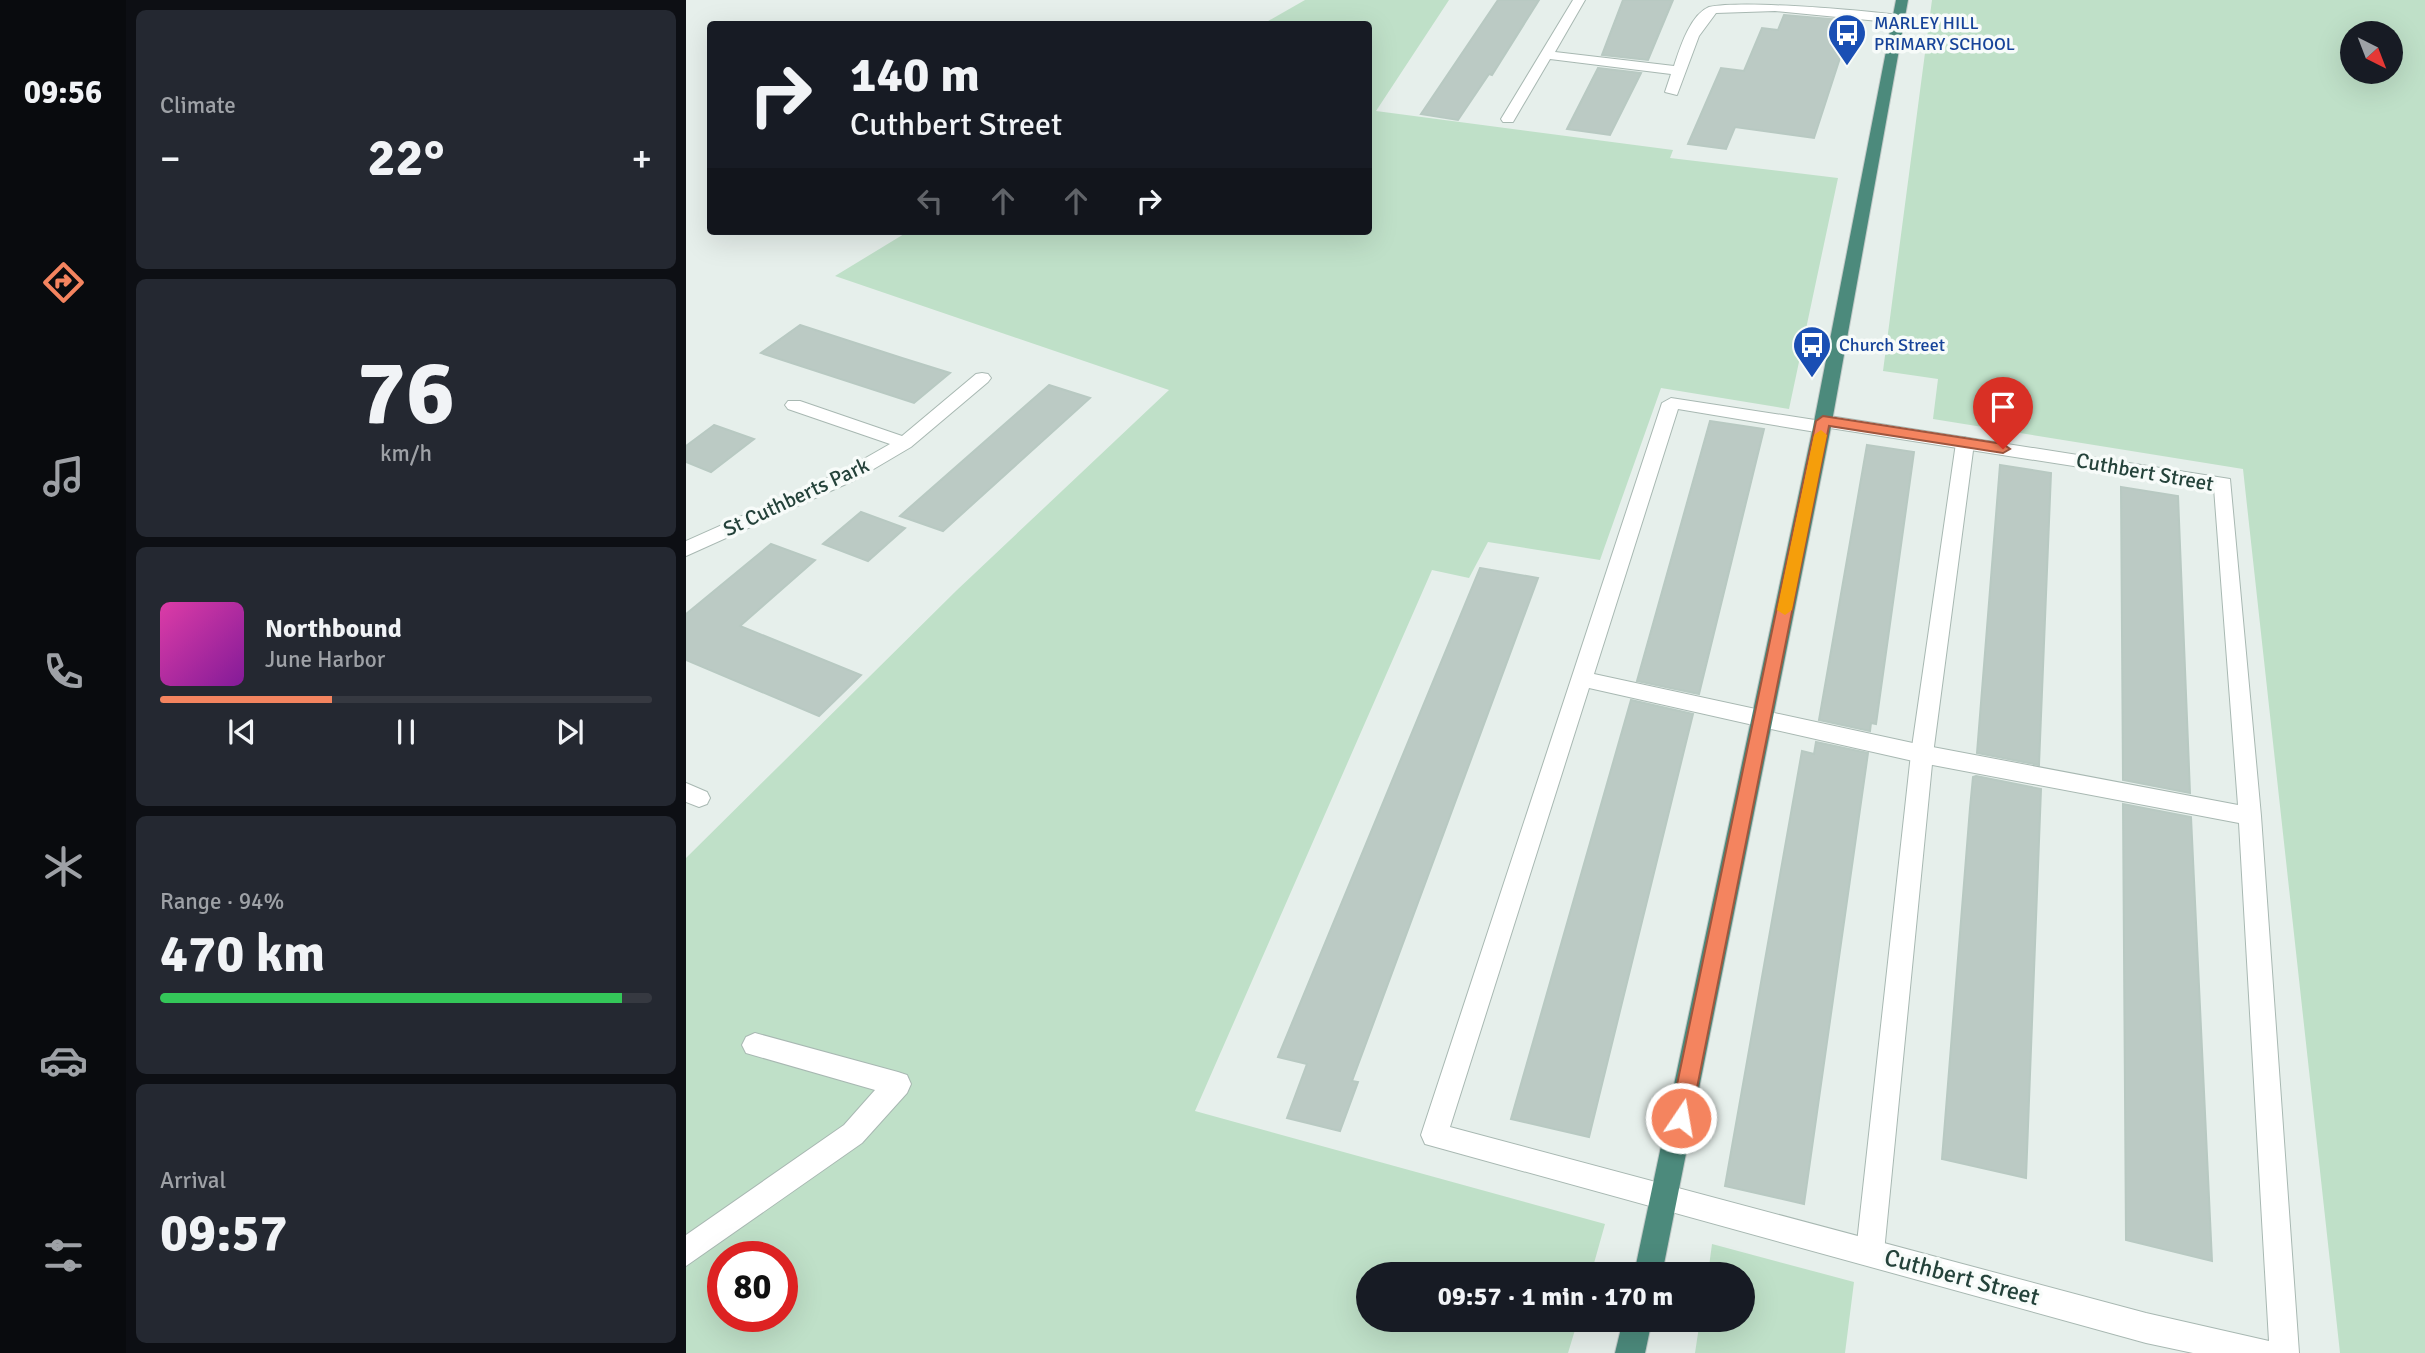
<!DOCTYPE html>
<html lang="en">
<head>
<meta charset="utf-8">
<style>
	body { margin:0; font-family:Signika,sans-serif; background:#242831; color:#f1f3f6; height:100vh; display:flex; flex-direction:column; font-size:26px; white-space:nowrap }
	* { box-sizing:border-box; margin:0 }
	p { font-size:23px; color:#9ea1a6 }
	.icon { flex:none; width:38px; height:38px; fill:none; stroke:currentColor; stroke-width:2; stroke-linecap:round; stroke-linejoin:round }
	.map { position:relative; flex:1; overflow:hidden }
	.sheet { display:flex; flex-direction:column; gap:10px; padding:10px; background:#0d0f14; width:560px }
	.sheet>* { flex:none }
	.top-card { position:absolute; left:21px; top:21px; width:665px; height:214px; border-radius:7px; box-shadow:0 7px 28px #0002; background:#171b24; color:#f1f3f6; overflow:hidden }
	.needle { width:46px; rotate:138deg }
	.tools { position:absolute; left:1654px; top:21px; display:grid; gap:14px }
	.tools a { display:grid; place-items:center; width:63px; height:63px; border-radius:50%; background:#171b24; box-shadow:0 7px 28px #0002; font-size:35px }
	.speed { position:absolute; left:21px; top:1241px; display:flex; gap:14px; font-size:35px; font-weight:700; text-align:center }
	.speed>* { display:grid; place-content:center; width:91px; height:91px; border-radius:50%; background:#171b24; box-shadow:0 7px 28px #0002; line-height:1 }
	.speed .limit { border:10px solid #d22; background:#fff; color:#111 }
	.pin { position:absolute; display:grid; place-items:center; width:60px; height:60px; color:#fff; margin:-72px -30px; border-radius:50% 50% 50% 0; rotate:-45deg; box-shadow:0 0 7px #0007 }
	.pin .icon { rotate:45deg }
	.me { position:absolute; width:77px; margin:-38px; rotate:12deg; stroke-linejoin:round; filter:drop-shadow(0 0 5px #0008) }
	.turn { display:flex; align-items:center; gap:24px; height:147px; padding:0 28px; font-size:32px }
	.turn .icon { width:91px; height:91px; stroke-width:2.5 }
	.turn b { display:block; font-size:49px; line-height:60px }
	.lanes { display:flex; align-items:center; height:66px; padding:0 28px; background:#0003; justify-content:center; gap:35px; direction:ltr }
	.lanes .off { opacity:.35 }
	.big { font-size:52px; font-weight:700; line-height:1.1 }
	.sheet .card { flex:1; display:flex; flex-direction:column; justify-content:center; gap:10px; min-width:0; padding:0 24px; border-radius:10px; background:#242831 }
	.sheet .dial { align-items:center; gap:0 }
	.dial b { font-size:91px; line-height:1 }
	.song { display:flex; align-items:center; gap:21px }
	.cover { width:84px; height:84px; border-radius:10px; background:linear-gradient(135deg,hsl(320 70% 55%),hsl(290 70% 35%)) }
	.played { height:7px; border-radius:4px; background:linear-gradient(90deg,#f4845f 35%,#363941 35%) }
	.keys { display:flex; justify-content:space-around; direction:ltr }
	.heat { display:flex; justify-content:space-between; align-items:center; font-size:38px; direction:ltr }
	.charge { height:10px; border-radius:5px; background:linear-gradient(90deg,#34c759 94%,#363941 0) }
	.trip { position:absolute; left:670px; top:1262px; width:399px; height:70px; border-radius:35px; background:#171b24; box-shadow:0 7px 28px #0002; font-weight:700; line-height:70px; text-align:center }
	main { display:flex; flex:1; min-height:0 }
	.menu { display:flex; flex-direction:column; width:126px; justify-content:space-around; align-items:center; background:#090b0e; color:#9ea1a6 }
	.menu .icon { width:49px; height:49px }
	.menu .selected { color:#f4845f }
	.menu b { font-size:32px; color:#f1f3f6 }
	.map>svg:first-child { display:block }
</style>
</head>
<body>
<main>
<nav class="menu">
<b>09:56</b>
<svg class="icon selected" aria-label="directions" viewBox="0 0 24 24"><path d="M12 3l9 9-9 9-9-9zM9 14v-3h6M13 9l2 2-2 2"/></svg>
<svg class="icon" aria-label="music" viewBox="0 0 24 24"><path d="M9 18V5l10-2v13"/><circle cx="6" cy="18" r="3"/><circle cx="16" cy="16" r="3"/></svg>
<svg class="icon" aria-label="phone" viewBox="0 0 24 24"><path d="M5 4h4l2 5-3 2q2 4 5 5l2-3 5 2v4C11 20 4 13 5 4z"/></svg>
<svg class="icon" aria-label="climate" viewBox="0 0 24 24"><path d="M12 3v18M4 7l16 10M4 17L20 7"/></svg>
<svg class="icon" aria-label="car" viewBox="0 0 24 24"><path d="M5 17H2v-5l4-1 3-4h7l3 4 3 1v5h-3M9 17h6M6 11h13"/><circle cx="7" cy="17" r="2"/><circle cx="17" cy="17" r="2"/></svg>
<svg class="icon" aria-label="filters" viewBox="0 0 24 24"><path d="M4 7h16M4 17h16"/><circle cx="9" cy="7" r="2"/><circle cx="15" cy="17" r="2"/></svg>
</nav>
<section class="sheet">
<div class="card"><p>Climate</p>
<div class="heat"><a>−</a><b class="big">22°</b><a>+</a></div>
</div>
<div class="card dial"><b>76</b><p>km/h</p></div>
<div class="card">
<div class="song"><i class="cover"></i><div><b>Northbound</b><p>June Harbor</p></div></div>
<div class="played"></div>
<div class="keys"><svg class="icon" aria-label="previous" viewBox="0 0 24 24"><path d="M18 5L8 12l10 7zM5 5v14"/></svg><svg class="icon" aria-label="pause" viewBox="0 0 24 24"><path d="M8 5v14M16 5v14"/></svg><svg class="icon" aria-label="next" viewBox="0 0 24 24"><path d="M6 5l10 7-10 7zM19 5v14"/></svg></div>
</div>
<div class="card"><p>Range · 94%</p><b class="big">470 km</b><div class="charge"></div></div>
<div class="card"><p>Arrival</p><b class="big">09:57</b></div>
</section>
<div class="map">
<svg width="1739" height="1353" viewBox="0 0 1739 1353">
	<rect width="100%" height="100%" fill="#e6efeb"/>
	<g fill="#bfe0c8" fill-rule="evenodd">
		<path d="M 619,0 L 763,0 L 690,111 L 987,150 L 984,158 L 1152,178 L 1103,409 L 975,388 L 914,560 L 802,542 L 783,578 L 746,570 L 509,1111 L 919,1224 L 905,1274 L 682,1274 L 682,1320 L 892,1320 L 882,1353 L 0,1353 L 0,858 L 271,590 L 483,390 L 149,276 L 223,231 L 682,231 L 682,24 L 577,24 ZM 37,1256 L 96,1256 L 96,1316 L 37,1316 Z"/>
		<path d="M 1246,0 L 1739,0 L 1739,1353 L 1654,1353 L 1557,469 L 1247,419 L 1252,379 L 1197,371 ZM 1666,33 L 1704,33 L 1704,72 L 1666,72 Z"/>
		<path d="M 1026,1244 L 1168,1282 L 1159,1353 L 1009,1353 L 1014,1320 L 1057,1320 L 1057,1274 L 1022,1274 Z"/>
	</g>
	<g fill="#bbcac4" stroke="#b8c9c2" stroke-width="2">
		<path d="M 812,0 L 853,0 L 806,75 L 803,74 L 772,120 L 735,114 Z"/>
		<path d="M 937,0 L 987,0 L 962,60 L 916,55 Z"/>
		<path d="M 1098,15 L 1166,21 L 1128,138 L 1049,127 L 1040,149 L 1002,144 L 1035,68 L 1058,71 L 1076,28 L 1092,30 Z"/>
		<path d="M 912,68 L 955,73 L 924,135 L 881,129 Z"/>
		<path d="M 114,325 L 216,358 L 264,373 L 228,403 L 75,353 Z"/>
		<path d="M 363,385 L 404,398 L 257,531 L 214,516 Z"/>
		<path d="M 1024,421 L 1078,429 L 1013,694 L 951,681 Z"/>
		<path d="M 28,425 L 68,439 L 25,472 L 0,462 L 0,446 Z"/>
		<path d="M 1181,445 L 1228,452 L 1190,724 L 1185,723 L 1184,731 L 1133,720 Z"/>
		<path d="M 1314,465 L 1365,473 L 1353,765 L 1291,753 Z"/>
		<path d="M 1435,487 L 1492,496 L 1504,793 L 1437,780 Z"/>
		<path d="M 175,512 L 219,528 L 182,561 L 137,544 Z"/>
		<path d="M 85,544 L 129,560 L 54,626 L 175,675 L 133,716 L 0,660 L 0,614 Z"/>
		<path d="M 794,568 L 852,578 L 666,1081 L 672,1082 L 654,1131 L 601,1118 L 621,1064 L 592,1057 Z"/>
		<path d="M 945,700 L 1007,714 L 903,1137 L 825,1119 Z"/>
		<path d="M 1130,742 L 1182,753 L 1118,1204 L 1039,1186 L 1116,751 L 1128,754 Z"/>
		<path d="M 1290,776 L 1355,789 L 1340,1178 L 1256,1159 L 1284,808 L 1287,777 Z"/>
		<path d="M 1437,804 L 1505,817 L 1526,1261 L 1440,1240 Z"/>
	</g>
	<g fill="none" stroke-linecap="round" stroke-linejoin="round">
		<defs>
			<g id="service">
				<path d="M 887,0 L 899,0 L 869,52 L 988,66 C 994,48 1004,15 1023,7 C 1058,0 1172,10 1213,15 L 1219,19 L 1213,23 L 1089,11 L 1030,13 L 1013,36 L 991,95 L 979,92 L 985,74 L 864,59 L 827,122 L 817,122 L 815,119 Z"/>
				<path d="M 1279,437 L 1288,443 L 1247,754 L 1198,1252 L 1194,1262 L 1184,1266 L 1174,1262 L 1170,1252 L 1225,754 L 1270,443 Z"/>
				<path d="M 69,1033 L 212,1072 L 221,1075 L 225,1084 L 221,1093 L 176,1143 L 0,1266 L 0,1235 L 158,1125 L 189,1090 L 60,1053 L 56,1045 L 60,1037 Z"/>
			</g>
			<g id="minor">
				<path d="M 296,373 L 302,374 L 305,378 L 302,382 L 225,447 L 169,480 L 0,556 L 0,541 L 155,472 L 204,444 L 102,409 L 99,405 L 102,401 L 114,401 L 216,436 L 290,374 Z"/>
				<path d="M 985,398 L 1129,420 L 1137,415 L 1544,479 L 1575,816 L 1613,1353 L 1507,1353 L 1460,1343 L 739,1144 L 735,1135 L 976,403 ZM 992,409 L 1136,433 L 1144,428 L 1528,488 L 1552,805 L 1236,745 L 908,674 ZM 903,688 L 1236,763 L 1553,823 L 1583,1341 L 1460,1313 L 764,1127 Z"/>
				<path d="M 0,783 L 21,792 L 24,798 L 21,804 L 13,807 L 0,802 Z"/>
			</g>
			<g id="trunk">
				<path d="M 1210,0 L 1222,0 L 1145,427 L 976,1274 L 948,1274 L 1127,427 Z"/>
				<path d="M 937,1320 L 966,1320 L 959,1353 L 929,1353 Z"/>
			</g>
		</defs>
		<use href="#service" stroke="#a8b8b2" stroke-width="2"/>
		<use href="#minor" stroke="#a8b8b2" stroke-width="2"/>
		<use href="#trunk" stroke="#c2cac8" stroke-width="2"/>
		<use href="#service" fill="#fff" fill-rule="evenodd"/>
		<use href="#minor" fill="#fff" fill-rule="evenodd"/>
		<use href="#trunk" fill="#4c8a7c" fill-rule="evenodd"/>
	</g>
	<path fill="#f4845f" stroke="#9f563e" stroke-width="2" d="M 1137,416 L 1317,444 L 1324,449 L 1317,453 L 1143,426 L 1005,1118 L 1002,1125 L 995,1128 L 987,1125 L 984,1118 L 1130,421 Z"/>
	<path fill="#f59e0b" d="M 1135,430 L 1141,435 L 1106,610 L 1099,615 L 1091,610 L 1128,435 Z"/>
	<defs>
		<symbol id="bus-pin" viewBox="-11 -11 22 30"><path d="M0 17L-7.5 6A9.5 9.5 0 1 1 7.5 6Z" fill="#1a4fb4" stroke="#f7fbf9"/><path d="M-5-6H5V4H4V6H2V4H-2V6H-4V4H-5ZM-3.5-4V0h7V-4ZM-3.5 1.2v1.5H-2V1.2ZM2 1.2v1.5H3.5V1.2Z" fill="#fff"/></symbol>
	</defs>
	<g fill-rule="evenodd">
		<use href="#bus-pin" x="1139" y="11" width="44" height="60"/>
		<use href="#bus-pin" x="1104" y="323" width="44" height="60"/>
	</g>
	<g text-anchor="middle" stroke-width="7" stroke-linejoin="round" paint-order="stroke">
		<g font-size="18" fill="#164399" stroke="#f7fbf9" text-anchor="start">
			<text x="1188" y="29">MARLEY HILL<tspan x="1188" dy="21">PRIMARY SCHOOL</tspan></text>
			<text x="1153" y="351">Church Street</text>
		</g>
		<g font-size="21" fill="#24423a" stroke="#f7fbf9">
			<text transform="translate(1459 472) rotate(10)" y="7">Cuthbert Street</text>
			<text transform="translate(110 497) rotate(-25)" y="7">St Cuthberts Park</text>
		</g>
		<g font-size="24" fill="#24423a" stroke="#f7fbf9">
			<text transform="translate(1276 1277) rotate(15)" y="8">Cuthbert Street</text>
		</g>
	</g>
</svg>
<div class="tools">
<a><svg class="needle" viewBox="-14 -14 28 28"><path d="M0-13l5 13h-10z" fill="#e53935"/><path d="M0 13l5-13h-10z" fill="#9ea1a6"/></svg></a>
</div>
<div class="speed"><div class="limit">80</div></div>
<div class="pin" style="left:1317px;top:449px;background:#d93025"><svg class="icon" aria-label="arrive" viewBox="0 0 24 24"><path d="M6 21V4h12l-3 4 3 4H6"/></svg></div>
<svg class="me" style="left:995px;top:1118px" viewBox="-20 -20 40 40"><circle r="17" fill="#f4845f" stroke="#fff" stroke-width="3"/><path d="M0-11L8 9 0 5-8 9z" fill="#fff"/></svg>
<div class="trip">09:57 · 1 min · 170 m</div>
<div class="top-card">
<div class="turn"><svg class="icon" aria-label="right" viewBox="0 0 24 24"><path d="M7 20v-9h11M14 6l5 5-5 5"/></svg><div><b>140 m</b>Cuthbert Street</div></div>
<div class="lanes"><svg class="icon off" aria-label="left" viewBox="0 0 24 24"><path d="M17 20v-9H6M10 6l-5 5 5 5"/></svg><svg class="icon off" aria-label="ahead" viewBox="0 0 24 24"><path d="M12 20V5M6 11l6-6 6 6"/></svg><svg class="icon off" aria-label="ahead" viewBox="0 0 24 24"><path d="M12 20V5M6 11l6-6 6 6"/></svg><svg class="icon" aria-label="right" viewBox="0 0 24 24"><path d="M7 20v-9h11M14 6l5 5-5 5"/></svg></div>
</div>
</div>
</main>
</body>
</html>
